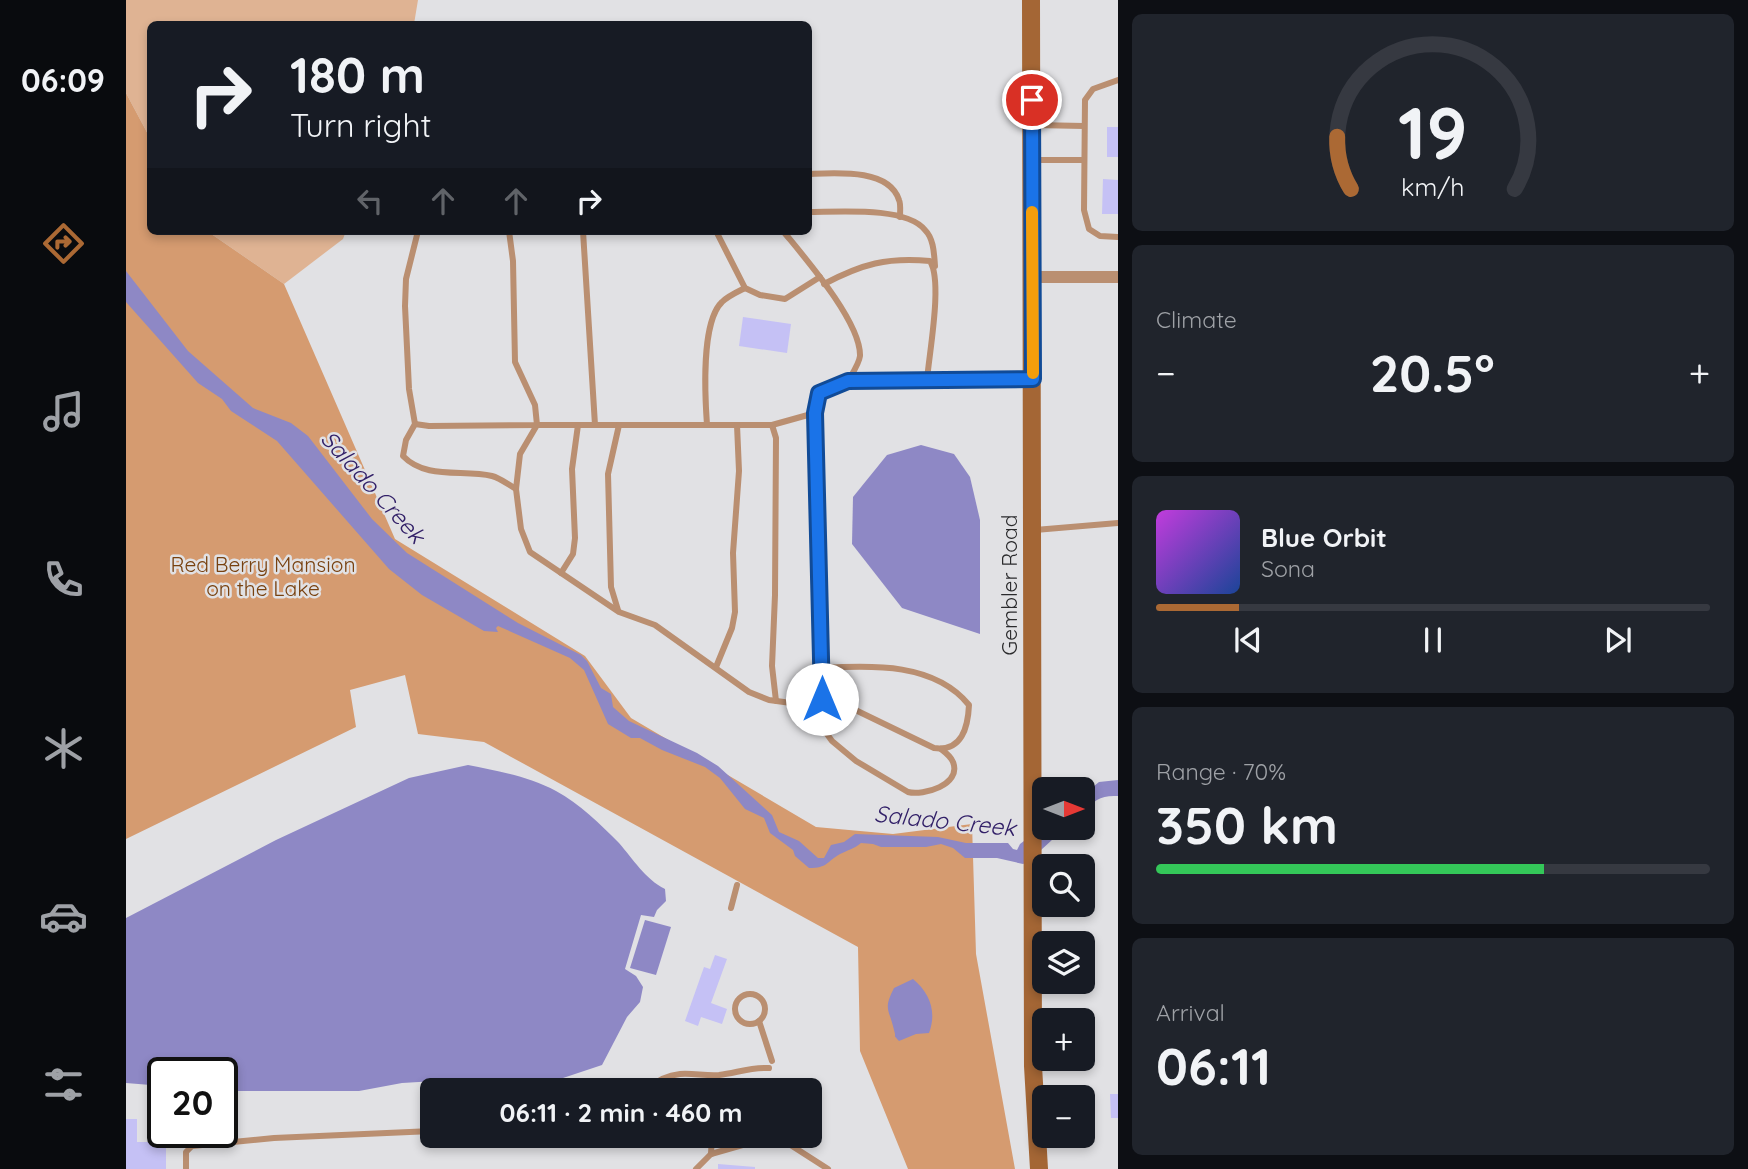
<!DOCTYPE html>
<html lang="en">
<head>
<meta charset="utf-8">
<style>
	body { margin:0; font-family:Quicksand,sans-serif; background:#20242c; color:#f1f3f6; height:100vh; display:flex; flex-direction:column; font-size:26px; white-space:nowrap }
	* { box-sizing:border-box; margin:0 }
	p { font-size:23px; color:#9ea1a6 }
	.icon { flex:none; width:38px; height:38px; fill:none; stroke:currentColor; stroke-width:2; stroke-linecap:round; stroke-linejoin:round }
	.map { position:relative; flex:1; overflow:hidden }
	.panel { display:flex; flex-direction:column; gap:14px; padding:14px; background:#0d0f14; width:630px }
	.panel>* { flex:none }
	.hud { position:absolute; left:21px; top:21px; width:665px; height:214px; border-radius:10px; box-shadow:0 4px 10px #0003; background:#171b24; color:#f1f3f6; overflow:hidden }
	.needle { width:46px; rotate:90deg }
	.controls { position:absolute; left:906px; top:777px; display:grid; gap:14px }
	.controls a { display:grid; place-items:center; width:63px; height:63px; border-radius:10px; background:#171b24; box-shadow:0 4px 10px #0003; font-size:35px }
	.speed { position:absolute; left:21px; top:1057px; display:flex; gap:14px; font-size:35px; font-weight:700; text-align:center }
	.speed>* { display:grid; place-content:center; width:91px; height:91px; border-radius:50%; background:#171b24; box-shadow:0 4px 10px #0003; line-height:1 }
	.speed .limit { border:4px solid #111; border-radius:10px; background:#fff; color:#111 }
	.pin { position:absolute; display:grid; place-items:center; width:60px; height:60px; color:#fff; margin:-30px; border:4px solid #fff; border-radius:50%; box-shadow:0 2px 7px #0007 }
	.me { position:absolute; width:77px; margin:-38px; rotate:0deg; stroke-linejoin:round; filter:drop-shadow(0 0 5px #0008) }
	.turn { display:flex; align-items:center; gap:24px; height:147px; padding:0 28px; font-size:32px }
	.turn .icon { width:91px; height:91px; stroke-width:2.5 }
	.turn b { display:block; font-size:49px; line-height:60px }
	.lanes { display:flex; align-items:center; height:66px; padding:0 28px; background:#0003; justify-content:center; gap:35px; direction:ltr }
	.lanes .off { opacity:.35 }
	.big { font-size:52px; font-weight:700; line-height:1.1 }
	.panel .widget { flex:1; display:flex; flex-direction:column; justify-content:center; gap:10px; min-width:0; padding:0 24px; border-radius:10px; background:#20242c }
	.panel .dial { align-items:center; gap:0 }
	.dial svg { height:182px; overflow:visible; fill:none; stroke:#363941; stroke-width:7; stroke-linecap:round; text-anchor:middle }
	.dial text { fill:#f1f3f6; stroke:none }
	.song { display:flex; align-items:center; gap:21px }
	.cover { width:84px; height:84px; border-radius:10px; background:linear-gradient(135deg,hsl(290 70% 55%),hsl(220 70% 35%)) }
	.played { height:7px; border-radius:4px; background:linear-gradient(90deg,#ab6934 15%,#363941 15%) }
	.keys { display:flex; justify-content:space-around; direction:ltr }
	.heat { display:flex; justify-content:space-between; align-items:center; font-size:38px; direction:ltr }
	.charge { height:10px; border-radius:5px; background:linear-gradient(90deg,#34c759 70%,#363941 0) }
	.trip { position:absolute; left:294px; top:1078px; width:402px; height:70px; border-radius:10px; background:#171b24; box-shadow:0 4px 10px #0003; font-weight:700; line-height:70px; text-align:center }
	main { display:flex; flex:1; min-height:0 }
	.tabs { display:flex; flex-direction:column; width:126px; justify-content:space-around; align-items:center; background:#090b0e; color:#9ea1a6 }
	.tabs .icon { width:49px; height:49px }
	.tabs .selected { color:#ab6934 }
	.tabs b { font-size:32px; color:#f1f3f6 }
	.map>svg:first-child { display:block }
</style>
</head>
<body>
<main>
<nav class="tabs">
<b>06:09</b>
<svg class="icon selected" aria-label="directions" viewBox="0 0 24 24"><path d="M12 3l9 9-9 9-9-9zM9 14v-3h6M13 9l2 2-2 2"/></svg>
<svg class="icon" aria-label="music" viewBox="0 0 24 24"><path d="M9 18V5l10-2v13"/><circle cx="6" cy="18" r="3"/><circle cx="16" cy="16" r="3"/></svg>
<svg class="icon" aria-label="phone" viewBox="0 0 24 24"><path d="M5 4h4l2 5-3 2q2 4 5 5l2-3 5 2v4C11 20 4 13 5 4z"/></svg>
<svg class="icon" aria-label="climate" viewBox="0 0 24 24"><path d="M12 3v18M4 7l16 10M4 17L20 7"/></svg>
<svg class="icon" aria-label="car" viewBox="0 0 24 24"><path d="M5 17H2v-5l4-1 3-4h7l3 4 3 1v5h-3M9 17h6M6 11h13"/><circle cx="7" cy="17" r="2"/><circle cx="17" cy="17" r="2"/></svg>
<svg class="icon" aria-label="filters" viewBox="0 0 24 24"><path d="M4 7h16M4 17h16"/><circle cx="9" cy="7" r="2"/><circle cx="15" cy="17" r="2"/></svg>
</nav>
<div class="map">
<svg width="992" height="1169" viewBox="0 0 992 1169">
	<rect width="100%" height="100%" fill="#e1e1e4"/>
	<g fill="#dfb393">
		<path d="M 0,0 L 292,0 L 288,24 L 24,24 L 24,138 L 0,93 Z"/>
		<path d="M 81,231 L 220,231 L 217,239 L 158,284 Z"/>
	</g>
	<path fill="#d59b70" d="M 0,93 L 24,138 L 24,231 L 81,231 L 158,284 L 269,539 L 459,656 L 505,718 L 690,827 L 767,834 L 846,824 L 850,954 L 889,1169 L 782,1169 L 734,1051 L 732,947 L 358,742 L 292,734 L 279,675 L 224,690 L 230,727 L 0,839 Z"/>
	<g fill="#8e88c5">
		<path d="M 0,271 L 62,351 L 127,408 L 165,423 L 182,436 L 246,519 L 281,553 L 392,623 L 455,655 L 461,661 L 475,688 L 485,694 L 487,707 L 503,721 L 571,753 L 592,766 L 646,815 L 653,832 L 673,841 L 692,858 L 698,858 L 705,845 L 718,842 L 729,834 L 812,837 L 840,843 L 882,843 L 887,849 L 891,850 L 894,844 L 919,825 L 919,828 L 939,828 L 902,862 L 897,864 L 871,858 L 839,858 L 827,848 L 815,844 L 800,847 L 755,847 L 747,844 L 735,843 C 728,849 722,850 714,854 C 700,862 702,868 683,868 L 669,856 L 667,850 L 644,833 L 638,818 L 619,809 L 594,778 L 579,767 L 536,750 L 514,738 L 505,738 L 482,724 L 458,670 L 444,658 L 372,626 L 370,628 L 372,632 L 358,631 L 296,595 L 263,569 L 151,441 L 105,411 L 96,399 L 72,383 L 0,302 Z"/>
		<path d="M 795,445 L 828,454 L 844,477 L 854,520 L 854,634 L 776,608 L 726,544 L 727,497 L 761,455 Z"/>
		<path d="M 342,765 C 371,771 403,776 430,791 C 453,803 475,825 493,843 C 507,859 519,879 539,889 L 540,901 L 531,910 L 528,917 L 515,915 L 499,969 L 510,976 L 517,987 L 514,1002 L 501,1017 L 476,1065 L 434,1079 L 396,1081 L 344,1079 L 276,1083 L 233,1091 L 96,1091 L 96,1073 L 37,1073 L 37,1086 L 0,1083 L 0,918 L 150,840 L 283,778 Z"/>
		<path d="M 992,780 L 992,796 C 975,795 968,800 957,813 L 957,795 L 973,782 Z"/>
		<path d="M 519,920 L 545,927 L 530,975 L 504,968 Z"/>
		<path d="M 787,979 C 804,993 811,1012 803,1033 L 790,1034 L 773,1041 C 766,1033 771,1040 768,1030 C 763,1008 757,1010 768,988 Z"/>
	</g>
	<g fill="#c5c1f5">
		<rect x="981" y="127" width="11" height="30"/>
		<path d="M 977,179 L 992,180 L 992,214 L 976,214 Z"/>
		<path d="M 617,317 L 665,324 L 661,353 L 613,346 Z"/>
		<path d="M 589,955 L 601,959 L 585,1003 L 601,1009 L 596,1024 L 575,1017 L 572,1026 L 559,1021 L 578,967 L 584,969 Z"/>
		<path d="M 984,1094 L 992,1094 L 992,1118 L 985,1118 Z"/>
		<path d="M 0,1119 L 11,1119 L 11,1142 L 40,1142 L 40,1169 L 0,1169 Z"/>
		<path d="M 592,1164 L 629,1167 L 629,1169 L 592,1169 Z"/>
	</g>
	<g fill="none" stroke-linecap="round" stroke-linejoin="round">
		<g stroke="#ba8f71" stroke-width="6">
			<path d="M 992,80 L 967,89 L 959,100 L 958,210 L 963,229 L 974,236 L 992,237"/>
			<path d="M 908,125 L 958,126"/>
			<path d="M 908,160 L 958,160"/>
			<path d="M 682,174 C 709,173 763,168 773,200 C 775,204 774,212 774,217"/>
			<path d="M 682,212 C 711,212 780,206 799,230 C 808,239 808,254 809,266"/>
			<path d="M 292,231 L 280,279 L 279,306 L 283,389 L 289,424 L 280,440 L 277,456 C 300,480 337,469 366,476 C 374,478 383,485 390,489"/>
			<path d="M 457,231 L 469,425"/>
			<path d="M 590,231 L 619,288 L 634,295 L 659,299 L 694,277"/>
			<path d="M 657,231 C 679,258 735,322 734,356 C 733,364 726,374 722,381"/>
			<path d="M 698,284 C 736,264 761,257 804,261 C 817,281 803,354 801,380"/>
			<path d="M 689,413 L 696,699 L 680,705 L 643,700 L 623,692 L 529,625 L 493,612 L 404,552 L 395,529 L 390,489 L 394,454 L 411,425 L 646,425 L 689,413 L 693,393 L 722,381 L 905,379"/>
			<path d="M 289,424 L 303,426 L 411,425 L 409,405 L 389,362 L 387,261 L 383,231"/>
			<path d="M 581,425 C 579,397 575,322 596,302 C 602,296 611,292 619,288"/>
			<path d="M 646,425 L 650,438 L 649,595 L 646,666 L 650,701"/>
			<path d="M 909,530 L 992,523"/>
			<path d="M 435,573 L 447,554 L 449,538 L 446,469 L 452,425"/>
			<path d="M 492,610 L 485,587 L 482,474 L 493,425"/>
			<path d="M 590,667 L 606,628 L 609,612 L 607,553 L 613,471 L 611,425"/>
			<path d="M 696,699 L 717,704 L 808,748 C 836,752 842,727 843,705 C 809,663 747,665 697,668"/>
			<path d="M 680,705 L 706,741 L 730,761 L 782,792 C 797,796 836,785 827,762 C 825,757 819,752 815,749"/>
			<path d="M 605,908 L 611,885"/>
			<circle cx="624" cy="1009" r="15"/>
			<path d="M 633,1021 L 646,1061"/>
			<path d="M 520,1090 C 529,1082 542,1075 554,1074 C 567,1073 580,1076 593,1075 C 610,1073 625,1067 643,1068"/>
			<path d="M 585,1154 L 586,1136"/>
			<path d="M 60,1169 L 60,1152 L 66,1146 L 148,1138 L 306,1131"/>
			<path d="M 570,1169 L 585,1154 L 627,1142 L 642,1142 L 663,1144 L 702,1169"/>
		</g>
		<path stroke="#ba8f71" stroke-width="12" d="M 906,277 L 992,277"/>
		<path stroke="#a46635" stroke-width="18" d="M 905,0 L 907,1066 L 913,1169"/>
	</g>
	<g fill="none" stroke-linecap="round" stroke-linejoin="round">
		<defs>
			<path id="route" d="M 696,699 L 689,413 L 693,393 L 722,381 L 907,379 L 906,100"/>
		</defs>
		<use href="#route" stroke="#114b97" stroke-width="18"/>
		<use href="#route" stroke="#1a73e8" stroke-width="12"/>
		<path stroke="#f59e0b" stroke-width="12" d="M 906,212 L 907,373"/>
	</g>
	<g text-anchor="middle" stroke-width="5" stroke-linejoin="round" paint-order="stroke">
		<g font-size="21" fill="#78410f" stroke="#e1e1e4">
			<text x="137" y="572">Red Berry Mansion<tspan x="137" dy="24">on the Lake</tspan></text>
		</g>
		<g font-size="21" fill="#2a2a2c" stroke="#e1e1e4">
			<text transform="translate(884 585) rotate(-90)" y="7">Gembler Road</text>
		</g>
		<g font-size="23" font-style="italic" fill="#322068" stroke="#e1e1e4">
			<text transform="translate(247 487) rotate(48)" y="8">Salado Creek</text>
			<text transform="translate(819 821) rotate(6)" y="8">Salado Creek</text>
		</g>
	</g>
</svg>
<div class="controls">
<a><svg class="needle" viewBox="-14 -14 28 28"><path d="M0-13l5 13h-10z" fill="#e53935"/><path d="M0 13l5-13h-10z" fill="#9ea1a6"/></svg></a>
<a><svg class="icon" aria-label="search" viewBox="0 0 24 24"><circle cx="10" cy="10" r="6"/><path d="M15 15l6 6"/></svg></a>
<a><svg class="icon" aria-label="layers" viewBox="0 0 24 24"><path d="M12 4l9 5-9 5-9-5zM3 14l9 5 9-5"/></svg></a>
<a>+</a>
<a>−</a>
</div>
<div class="speed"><div class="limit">20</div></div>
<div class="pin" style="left:906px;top:100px;background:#d93025"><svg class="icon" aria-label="arrive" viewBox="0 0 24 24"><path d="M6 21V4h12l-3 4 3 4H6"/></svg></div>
<svg class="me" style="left:696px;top:699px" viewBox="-20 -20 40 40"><circle r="19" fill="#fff"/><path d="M0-13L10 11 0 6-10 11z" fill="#1a73e8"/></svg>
<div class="trip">06:11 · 2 min · 460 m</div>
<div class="hud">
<div class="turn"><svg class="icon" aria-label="right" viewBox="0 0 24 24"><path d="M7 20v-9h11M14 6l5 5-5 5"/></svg><div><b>180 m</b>Turn right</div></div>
<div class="lanes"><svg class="icon off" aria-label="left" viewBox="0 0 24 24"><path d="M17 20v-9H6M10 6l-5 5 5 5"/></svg><svg class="icon off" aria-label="ahead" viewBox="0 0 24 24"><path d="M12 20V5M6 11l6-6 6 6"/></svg><svg class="icon off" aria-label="ahead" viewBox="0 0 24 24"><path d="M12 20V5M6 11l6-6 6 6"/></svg><svg class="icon" aria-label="right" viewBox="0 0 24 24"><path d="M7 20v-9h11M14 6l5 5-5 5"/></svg></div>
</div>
</div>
<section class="panel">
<div class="widget dial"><svg viewBox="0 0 100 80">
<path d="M14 69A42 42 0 1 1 86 69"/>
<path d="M14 69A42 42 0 0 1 8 46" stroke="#ab6934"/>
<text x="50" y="56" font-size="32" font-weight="700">19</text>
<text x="50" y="72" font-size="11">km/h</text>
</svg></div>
<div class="widget"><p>Climate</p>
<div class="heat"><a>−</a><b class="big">20.5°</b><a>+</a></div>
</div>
<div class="widget">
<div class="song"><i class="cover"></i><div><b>Blue Orbit</b><p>Sona</p></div></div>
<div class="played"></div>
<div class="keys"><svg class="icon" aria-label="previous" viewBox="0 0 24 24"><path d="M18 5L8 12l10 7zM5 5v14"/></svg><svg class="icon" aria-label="pause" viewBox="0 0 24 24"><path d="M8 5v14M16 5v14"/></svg><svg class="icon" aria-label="next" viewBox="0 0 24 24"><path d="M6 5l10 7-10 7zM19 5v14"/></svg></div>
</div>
<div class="widget"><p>Range · 70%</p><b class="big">350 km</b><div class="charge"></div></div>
<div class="widget"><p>Arrival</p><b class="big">06:11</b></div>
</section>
</main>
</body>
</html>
